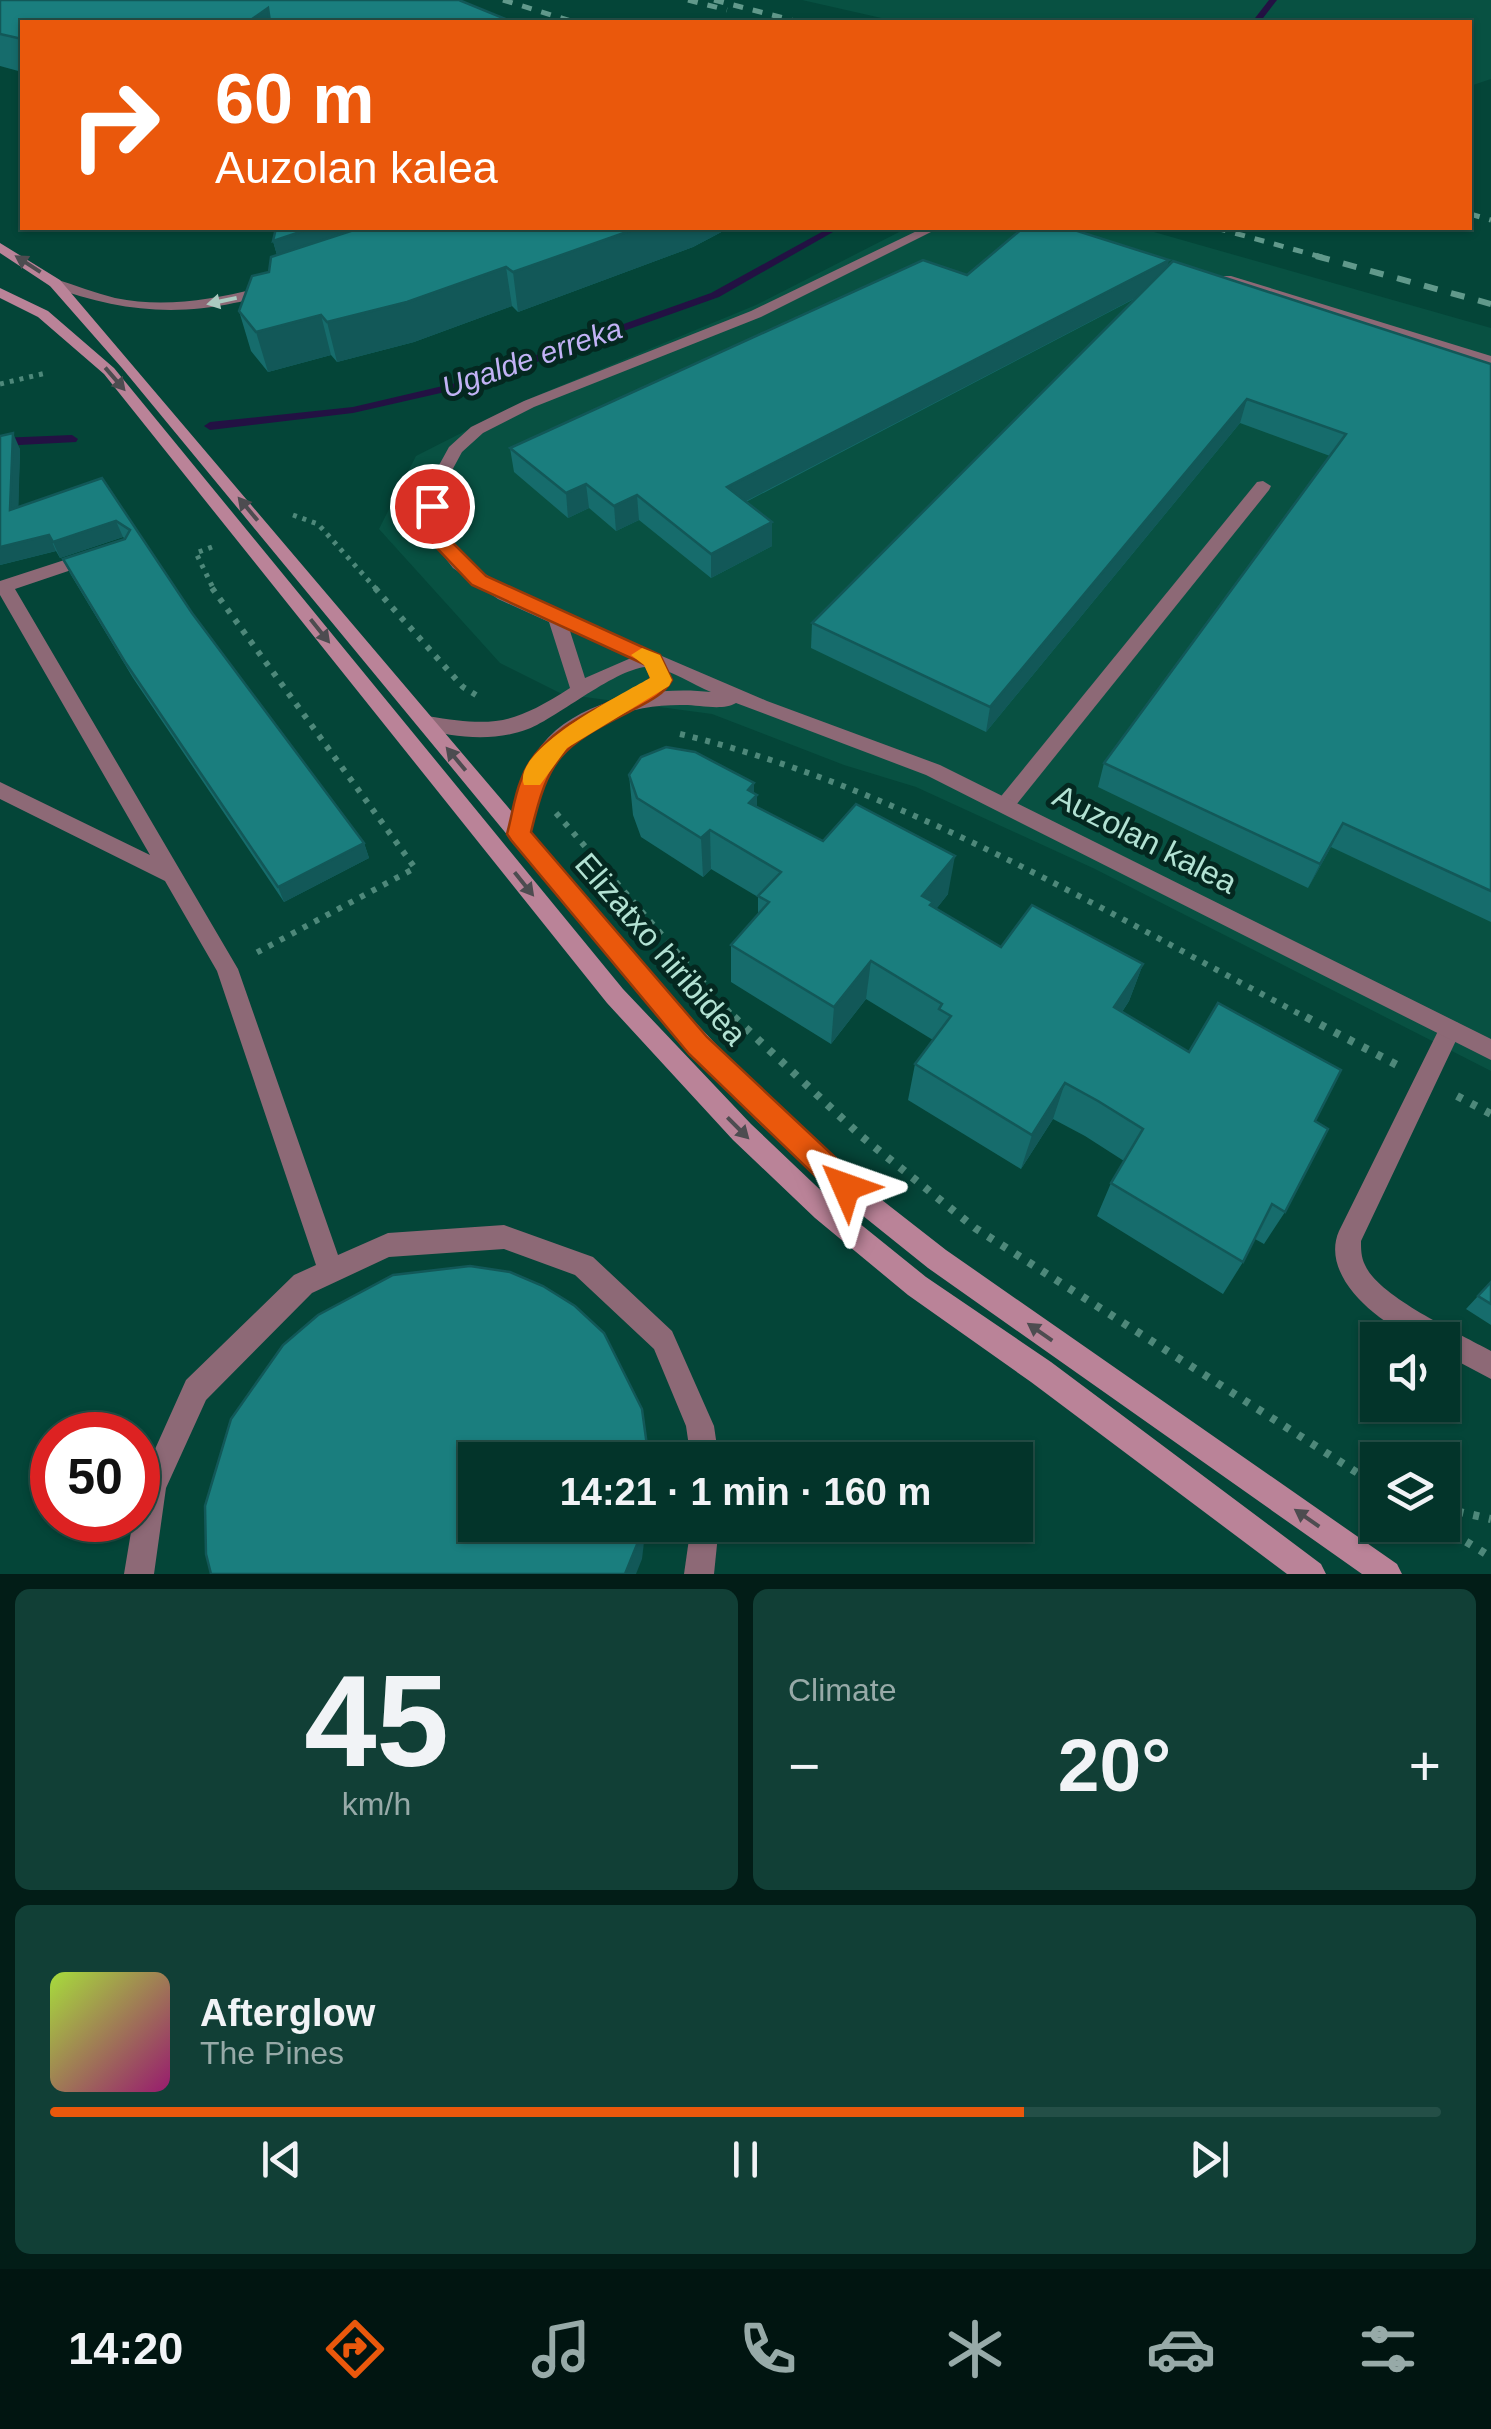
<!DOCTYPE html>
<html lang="en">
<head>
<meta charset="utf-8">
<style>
	body { margin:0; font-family:Helvetica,sans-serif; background:#113f36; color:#f1f3f6; height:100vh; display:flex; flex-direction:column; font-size:38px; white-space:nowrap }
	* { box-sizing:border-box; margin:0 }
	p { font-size:32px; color:#97aaa8 }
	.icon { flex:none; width:55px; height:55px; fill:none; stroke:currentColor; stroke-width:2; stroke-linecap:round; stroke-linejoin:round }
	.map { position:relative; height:1574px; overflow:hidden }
	.details { display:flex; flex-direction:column; gap:15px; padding:15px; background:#021d17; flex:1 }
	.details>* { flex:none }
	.hud { position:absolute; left:20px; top:20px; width:1452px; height:210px; border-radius:0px; box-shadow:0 2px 8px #0004,0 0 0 2px #244f47; background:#ea580c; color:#fff; overflow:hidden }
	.fabs { position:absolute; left:1360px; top:1322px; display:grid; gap:20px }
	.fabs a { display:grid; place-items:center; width:100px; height:100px; border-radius:0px; background:#03342a; box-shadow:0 2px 8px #0004,0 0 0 2px #244f47; font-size:50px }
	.speed { position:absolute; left:30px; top:1412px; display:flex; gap:20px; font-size:50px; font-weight:700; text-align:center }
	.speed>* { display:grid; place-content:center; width:130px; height:130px; border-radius:50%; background:#03342a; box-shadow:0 2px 8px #0004,0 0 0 2px #244f47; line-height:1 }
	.speed .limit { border:15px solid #d22; background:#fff; color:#111 }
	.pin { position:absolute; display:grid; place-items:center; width:85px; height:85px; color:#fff; margin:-42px; border:5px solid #fff; border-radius:50%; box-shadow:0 2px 10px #0007 }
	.me { position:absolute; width:110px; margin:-55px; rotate:313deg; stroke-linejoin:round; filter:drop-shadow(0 0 8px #0008) }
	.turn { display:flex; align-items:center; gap:35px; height:210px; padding:0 30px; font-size:45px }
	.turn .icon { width:130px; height:130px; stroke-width:2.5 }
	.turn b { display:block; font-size:70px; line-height:85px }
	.big { font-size:75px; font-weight:600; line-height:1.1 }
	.details .tile { flex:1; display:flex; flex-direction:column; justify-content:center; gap:15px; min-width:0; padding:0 35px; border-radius:15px; background:#113f36 }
	.details .dial { align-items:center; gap:0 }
	.dial b { font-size:130px; line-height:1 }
	.song { display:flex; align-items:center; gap:30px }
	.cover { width:120px; height:120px; border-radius:15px; background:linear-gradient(135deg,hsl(80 70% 55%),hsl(320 70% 35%)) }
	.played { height:10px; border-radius:5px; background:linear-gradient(90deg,#ea580c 70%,#244f47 70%) }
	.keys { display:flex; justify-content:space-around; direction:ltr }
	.heat { display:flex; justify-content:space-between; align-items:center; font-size:55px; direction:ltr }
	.details .tiles { flex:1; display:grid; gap:15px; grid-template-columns:1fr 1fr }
	.tile:last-child { grid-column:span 2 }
	.trip { position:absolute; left:458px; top:1442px; width:575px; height:100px; border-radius:0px; background:#03342a; box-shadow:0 2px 8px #0004,0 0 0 2px #244f47; font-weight:600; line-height:100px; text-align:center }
	.tabs { display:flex; height:160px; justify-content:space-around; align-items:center; background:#011511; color:#97aaa8 }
	.tabs .icon { width:70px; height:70px }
	.tabs .active { color:#ea580c }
	.tabs b { font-size:45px; color:#f1f3f6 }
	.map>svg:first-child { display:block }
</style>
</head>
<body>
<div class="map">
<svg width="1491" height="1574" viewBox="0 0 1491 1574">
	<rect width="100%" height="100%" fill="#044538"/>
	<g fill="#085142">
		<path d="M 802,0 L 1491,0 L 1491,79 L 1470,86 L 1470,22 L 899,22 Z"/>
		<path d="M 907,228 L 1140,228 L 1491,328 L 1491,1071 L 1095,869 L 916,787 L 844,765 L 712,714 L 562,694 L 500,663 L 379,529 L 416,456 L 526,400 L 756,305 Z"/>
	</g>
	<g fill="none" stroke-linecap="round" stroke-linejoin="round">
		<g fill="#231143" fill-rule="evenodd">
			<path d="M 1269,0 L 1277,0 L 1260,22 L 1252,22 Z"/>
			<path d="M 829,228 L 840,228 L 719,297 L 467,387 L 353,413 L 210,430 L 204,426 L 210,422 L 353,407 L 460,382 L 711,293 Z"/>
			<path d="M 72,435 L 78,439 L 76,442 L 0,446 L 0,438 Z"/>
		</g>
		<g stroke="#4e887a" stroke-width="5" stroke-dasharray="4 6" stroke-linecap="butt">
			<path d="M 0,384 L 46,373"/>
			<path d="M 293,515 L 318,524 L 377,590"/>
			<path d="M 212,547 L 196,553 L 214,590"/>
		</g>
		<g stroke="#4e887a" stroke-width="6" stroke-dasharray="5 8" stroke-linecap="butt">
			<path d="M 212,588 L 415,868 L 256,953"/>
			<path d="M 375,588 L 463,687 L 476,695"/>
			<path d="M 680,734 C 906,789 1106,913 1311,1020"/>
			<path d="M 556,813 L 736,1020"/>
		</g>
		<g stroke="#4e887a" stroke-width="8" stroke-dasharray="6 10" stroke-linecap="butt">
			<path d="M 734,1017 L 861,1136 L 975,1228 L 1378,1486"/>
			<path d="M 1306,1017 L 1397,1065"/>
			<path d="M 1457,1096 L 1491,1114"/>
			<path d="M 1442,1508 L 1491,1519"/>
			<path d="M 1439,1525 L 1491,1557"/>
		</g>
		<g fill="#8d6976" fill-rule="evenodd">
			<path d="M 1263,481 L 1271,486 L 1269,490 L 1012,810 L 998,810 L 995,805 L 998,800 L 1257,482 Z"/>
			<path d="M 1450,1020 L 1458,1023 L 1461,1030 L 1361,1241 C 1361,1249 1361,1257 1365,1265 C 1379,1297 1459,1333 1491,1351 L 1491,1379 L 1442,1353 L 1442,1340 C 1435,1340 1425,1341 1418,1339 C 1381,1325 1319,1277 1339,1231 L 1442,1023 Z"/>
		</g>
		<g fill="#8d6976" fill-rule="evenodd">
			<path d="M 923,228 L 939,228 L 761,317 L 534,407 L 483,433 L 462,452 L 443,487 L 440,506 L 452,544 L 465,560 L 510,591 L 767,701 L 940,765 L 1491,1039 L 1491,1060 L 926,775 L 736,703 C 723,711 700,705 684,705 C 628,704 565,725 542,780 C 535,797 533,816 529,833 L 526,839 L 512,839 L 509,833 C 515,805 521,778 536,753 C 570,700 653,685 711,692 C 693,685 672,670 653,667 C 623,662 559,717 528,729 C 494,742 455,738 420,728 L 417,723 L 427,716 C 494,727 512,725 570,688 L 549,622 L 498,599 L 453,568 L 435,545 L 424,506 L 427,487 L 449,447 L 471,427 L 524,401 L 751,311 ZM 570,631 L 631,658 L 585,678 Z"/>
			<path d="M 1221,276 L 1231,276 L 1491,356 L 1491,365 L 1221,282 Z"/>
			<path d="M 55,279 C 75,285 95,293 115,298 C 169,309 219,298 271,285 L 278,289 C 266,297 249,300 234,303 C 169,317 112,309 50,286 L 48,283 Z"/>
			<path d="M 89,552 L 95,554 L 98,558 L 95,562 L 15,589 L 238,969 L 338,1255 L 388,1233 L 504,1225 L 593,1257 L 672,1331 L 714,1426 L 719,1460 L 691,1460 L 686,1426 L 654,1349 L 575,1275 L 504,1249 L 389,1257 L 312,1293 L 206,1400 L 166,1488 L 154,1574 L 124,1574 L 133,1520 L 138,1520 L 138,1487 L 186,1380 L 294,1275 L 316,1265 L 217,971 L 165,881 L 0,799 L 0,782 L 150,855 L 0,595 L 0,581 Z"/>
			<path d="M 691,1525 L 719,1525 L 714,1574 L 684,1574 Z"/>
		</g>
		<g fill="#ba8398" fill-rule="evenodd">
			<path d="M 0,243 L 60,280 L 648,972 L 774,1106 L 855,1179 L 946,1250 L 1397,1564 L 1402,1574 L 1362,1574 L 928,1268 L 837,1195 L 758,1122 L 632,986 L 122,368 L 50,286 L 0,253 Z"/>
			<path d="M 0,288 L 48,311 L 114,368 L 623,989 L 751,1124 L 833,1202 L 926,1277 L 1051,1362 L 1321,1564 L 1326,1574 L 1287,1574 L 1031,1382 L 908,1295 L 815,1218 L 733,1140 L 607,1003 L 104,374 L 38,317 L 0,298 Z"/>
		</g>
		<g stroke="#61998b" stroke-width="5" stroke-dasharray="10 10" stroke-linecap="butt">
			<path d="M 503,0 L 574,22"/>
			<path d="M 688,0 L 727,10"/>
			<path d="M 714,0 L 799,22"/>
			<path d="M 1470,214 L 1491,220"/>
			<path d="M 1216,228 L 1325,258"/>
		</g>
		<path stroke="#61998b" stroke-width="6" stroke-dasharray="14 14" stroke-linecap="butt" d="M 1316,256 L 1491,304"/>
	</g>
	<g fill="#166c6c">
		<path d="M 0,0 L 22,22 L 22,72 L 0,66 Z"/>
		<path d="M 276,228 L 729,228 L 693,247 L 518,312 L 512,306 L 414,342 L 337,362 L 331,355 L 268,372 L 251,351 L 239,311 L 269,272 L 277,255 L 273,241 Z"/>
		<path d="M 1168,267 L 1491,364 L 1491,922 L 1331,847 L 1308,888 L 1098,787 L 1104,763 L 1330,456 L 1240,423 L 986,732 L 811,648 L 812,623 L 1138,297 L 746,502 L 772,522 L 772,546 L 711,578 L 639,520 L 616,531 L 589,508 L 568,518 L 514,472 L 510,448 L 967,275 Z"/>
		<path d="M 0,436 L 20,449 L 18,507 L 102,478 L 192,613 L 364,843 L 369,858 L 284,902 L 133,678 L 71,575 L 63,559 L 125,539 L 123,537 L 60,558 L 56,551 L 0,565 Z"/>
		<path d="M 629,775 L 754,793 L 757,795 L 757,807 L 823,841 L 948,894 L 936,909 L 1001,947 L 1143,964 L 1129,1001 L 1122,1012 L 1189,1052 L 1315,1121 L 1285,1212 L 1264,1244 L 1255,1239 L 1243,1262 L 1223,1294 L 1097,1216 L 1111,1183 L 1124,1161 L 1085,1136 L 1053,1119 L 1021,1169 L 908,1100 L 915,1064 L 933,1040 L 866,999 L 831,1044 L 731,982 L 731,945 L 758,914 L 758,897 L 711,869 L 703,877 L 641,837 L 633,815 Z"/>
		<path d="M 1491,1282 L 1491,1325 L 1466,1309 Z"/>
	</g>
	<g fill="#125858">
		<path d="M 268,8 L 272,22 L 248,22 Z"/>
		<path d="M 312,228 L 428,228 L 284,280 L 273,241 Z"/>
		<path d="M 638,228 L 729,228 L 693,247 L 518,312 L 513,272 Z"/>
		<path d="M 1169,260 L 1164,283 L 727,511 L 727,487 Z"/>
		<path d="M 506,267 L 512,306 L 414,342 L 337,362 L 327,322 Z"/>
		<path d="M 321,315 L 331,355 L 268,372 L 256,332 Z"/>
		<path d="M 1247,399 L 1240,423 L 986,732 L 990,707 Z"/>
		<path d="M 13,433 L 20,449 L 18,525 L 10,510 Z"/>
		<path d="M 586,484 L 589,508 L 568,518 L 566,493 Z"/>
		<path d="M 637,495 L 639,520 L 616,531 L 614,506 Z"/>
		<path d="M 116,521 L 123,537 L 60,558 L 53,542 Z"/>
		<path d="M 772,522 L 772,546 L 711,578 L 711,554 Z"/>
		<path d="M 49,535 L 56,551 L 0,565 L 0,547 Z"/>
		<path d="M 754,783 L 754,798 L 757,795 L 757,834 L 749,842 L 748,790 Z"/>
		<path d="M 1343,823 L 1331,847 L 1308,888 L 1320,864 Z"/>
		<path d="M 710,830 L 711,869 L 703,877 L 701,838 Z"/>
		<path d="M 364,843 L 369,858 L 284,902 L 278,887 Z"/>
		<path d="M 955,856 L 948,894 L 930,917 L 922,896 Z"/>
		<path d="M 871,961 L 866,999 L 831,1044 L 834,1007 Z"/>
		<path d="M 1143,964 L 1129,1001 L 1101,1044 L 1114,1007 Z"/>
		<path d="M 1065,1083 L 1053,1119 L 1021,1169 L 1032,1135 Z"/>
		<path d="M 640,1525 L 646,1525 L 642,1559 L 636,1574 L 625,1574 Z"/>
	</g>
	<g fill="#1a7e7e" stroke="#125858" stroke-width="2.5">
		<path d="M 0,0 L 459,0 L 513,22 L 270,22 L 268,8 L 248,22 L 22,22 L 22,39 L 0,34 Z"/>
		<path d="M 276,228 L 312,228 L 273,241 Z"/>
		<path d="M 360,228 L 638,228 L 513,272 L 506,267 L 407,302 L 327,322 L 321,315 L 256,332 L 239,311 L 252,276 L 269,272 L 271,257 Z"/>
		<path d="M 1023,228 L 1068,228 L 1169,260 L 727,487 L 772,522 L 711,554 L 637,495 L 614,506 L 586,484 L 566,493 L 510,448 L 923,260 L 967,275 Z"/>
		<path d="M 1173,261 L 1491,364 L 1491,891 L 1343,823 L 1320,864 L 1104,763 L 1346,434 L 1247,399 L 990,707 L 812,623 Z"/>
		<path d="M 13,433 L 10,510 L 102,478 L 192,613 L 364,843 L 278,887 L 125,662 L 63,559 L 125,539 L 130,530 L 116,521 L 53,542 L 49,535 L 0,547 L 0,436 Z"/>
		<path d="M 666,747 L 695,752 L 754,783 L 748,790 L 757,795 L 749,803 L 823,841 L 856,804 L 955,856 L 922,896 L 933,902 L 930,905 L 1001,947 L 1032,905 L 1143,964 L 1114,1007 L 1189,1052 L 1218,1003 L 1341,1070 L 1315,1121 L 1328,1129 L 1285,1212 L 1272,1204 L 1243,1262 L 1111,1183 L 1143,1129 L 1098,1101 L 1065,1083 L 1032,1135 L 915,1064 L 951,1016 L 939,1009 L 942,1004 L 871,961 L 834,1007 L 731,945 L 769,902 L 758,896 L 781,872 L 710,830 L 701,838 L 637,798 L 629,775 L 641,757 Z"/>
		<path d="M 470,1266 L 510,1272 L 543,1286 L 575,1306 L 604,1333 L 642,1409 L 648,1453 L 648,1460 L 475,1460 L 475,1525 L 640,1525 L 638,1542 L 625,1574 L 211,1574 L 206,1554 L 205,1506 L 231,1419 L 283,1345 L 318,1315 L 393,1275 Z"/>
		<path d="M 1491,1282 L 1491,1304 L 1478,1296 Z"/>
	</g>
	<defs><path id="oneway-solid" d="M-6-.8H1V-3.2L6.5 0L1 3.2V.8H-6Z" transform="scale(2.5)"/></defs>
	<g fill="#4d4c50">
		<use href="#oneway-solid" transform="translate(28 264) rotate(-147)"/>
		<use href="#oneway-solid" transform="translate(115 379) rotate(49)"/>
		<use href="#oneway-solid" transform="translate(248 509) rotate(-130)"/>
		<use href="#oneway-solid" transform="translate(320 631) rotate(51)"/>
		<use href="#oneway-solid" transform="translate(456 759) rotate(-130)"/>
		<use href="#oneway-solid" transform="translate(524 884) rotate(51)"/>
		<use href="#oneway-solid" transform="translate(738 1128) rotate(45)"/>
		<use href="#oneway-solid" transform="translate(1040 1332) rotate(-145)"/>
		<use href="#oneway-solid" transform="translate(1307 1518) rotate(-145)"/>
	</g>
	<use fill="#abcac0" href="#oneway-solid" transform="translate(222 301) rotate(168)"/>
	<path fill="#ea580c" stroke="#983908" stroke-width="2.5" d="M 432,500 L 442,506 L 453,543 L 486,576 L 660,655 L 672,680 C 662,697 645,703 629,712 C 560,747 549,757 531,832 L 707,1037 L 856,1177 L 860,1187 L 856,1196 L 846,1200 L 836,1196 L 689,1054 L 511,840 L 507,834 C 512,816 514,797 521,780 C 539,729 600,707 643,686 L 651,678 L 646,665 L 472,585 L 435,546 L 423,506 Z"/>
	<path fill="#f59e0b" d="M 642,648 L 660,655 L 672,680 L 669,686 L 567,748 L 540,785 L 524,785 C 510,750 624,693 650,678 L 644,665 L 631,655 Z"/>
	<g text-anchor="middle" stroke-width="10" stroke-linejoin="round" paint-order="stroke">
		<g font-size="30" font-style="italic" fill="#c2b2f5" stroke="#042820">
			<text transform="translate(532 358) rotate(-19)" y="10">Ugalde erreka</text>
		</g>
		<g font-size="32" fill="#b2e2d3" stroke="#042820">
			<text transform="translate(1145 839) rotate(27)" y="11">Auzolan kalea</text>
			<text transform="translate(661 949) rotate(49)" y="11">Elizatxo hiribidea</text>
		</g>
	</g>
</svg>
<div class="fabs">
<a><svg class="icon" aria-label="sound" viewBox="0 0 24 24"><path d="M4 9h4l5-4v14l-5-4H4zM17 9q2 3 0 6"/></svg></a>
<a><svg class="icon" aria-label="layers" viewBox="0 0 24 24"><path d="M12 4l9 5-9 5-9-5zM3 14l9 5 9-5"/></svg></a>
</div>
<div class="speed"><div class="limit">50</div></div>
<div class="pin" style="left:432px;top:506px;background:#d93025"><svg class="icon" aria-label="arrive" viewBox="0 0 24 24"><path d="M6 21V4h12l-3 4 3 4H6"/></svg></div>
<svg class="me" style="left:846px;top:1187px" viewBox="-20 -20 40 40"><path d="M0-17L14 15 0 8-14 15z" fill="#ea580c" stroke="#fff" stroke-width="4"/></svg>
<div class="trip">14:21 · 1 min · 160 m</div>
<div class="hud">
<div class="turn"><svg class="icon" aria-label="right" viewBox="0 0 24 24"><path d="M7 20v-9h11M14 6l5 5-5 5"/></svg><div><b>60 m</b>Auzolan kalea</div></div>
</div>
</div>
<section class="details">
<div class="tiles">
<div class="tile dial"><b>45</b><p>km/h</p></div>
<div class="tile"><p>Climate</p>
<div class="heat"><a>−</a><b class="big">20°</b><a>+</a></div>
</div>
<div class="tile">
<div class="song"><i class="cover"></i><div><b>Afterglow</b><p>The Pines</p></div></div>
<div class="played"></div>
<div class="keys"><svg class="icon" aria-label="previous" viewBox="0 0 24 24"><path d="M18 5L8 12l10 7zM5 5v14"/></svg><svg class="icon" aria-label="pause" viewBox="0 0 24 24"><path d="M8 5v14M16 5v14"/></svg><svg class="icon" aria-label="next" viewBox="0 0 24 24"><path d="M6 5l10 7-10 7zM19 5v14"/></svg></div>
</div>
</div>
</section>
<nav class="tabs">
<b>14:20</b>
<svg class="icon active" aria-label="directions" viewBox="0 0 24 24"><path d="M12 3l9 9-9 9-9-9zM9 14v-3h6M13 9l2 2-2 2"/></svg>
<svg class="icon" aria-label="music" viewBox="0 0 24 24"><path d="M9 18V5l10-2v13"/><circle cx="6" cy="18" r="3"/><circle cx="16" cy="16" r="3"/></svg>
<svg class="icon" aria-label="phone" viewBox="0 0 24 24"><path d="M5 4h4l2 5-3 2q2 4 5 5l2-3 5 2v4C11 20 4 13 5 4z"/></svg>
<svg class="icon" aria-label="climate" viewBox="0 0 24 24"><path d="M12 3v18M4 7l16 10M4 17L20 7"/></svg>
<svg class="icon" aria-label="car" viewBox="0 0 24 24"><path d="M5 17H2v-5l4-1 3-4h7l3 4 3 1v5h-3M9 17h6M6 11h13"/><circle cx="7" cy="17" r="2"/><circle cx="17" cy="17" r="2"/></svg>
<svg class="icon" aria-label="filters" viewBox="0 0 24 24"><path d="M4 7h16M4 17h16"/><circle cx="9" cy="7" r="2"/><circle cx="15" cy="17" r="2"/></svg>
</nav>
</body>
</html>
